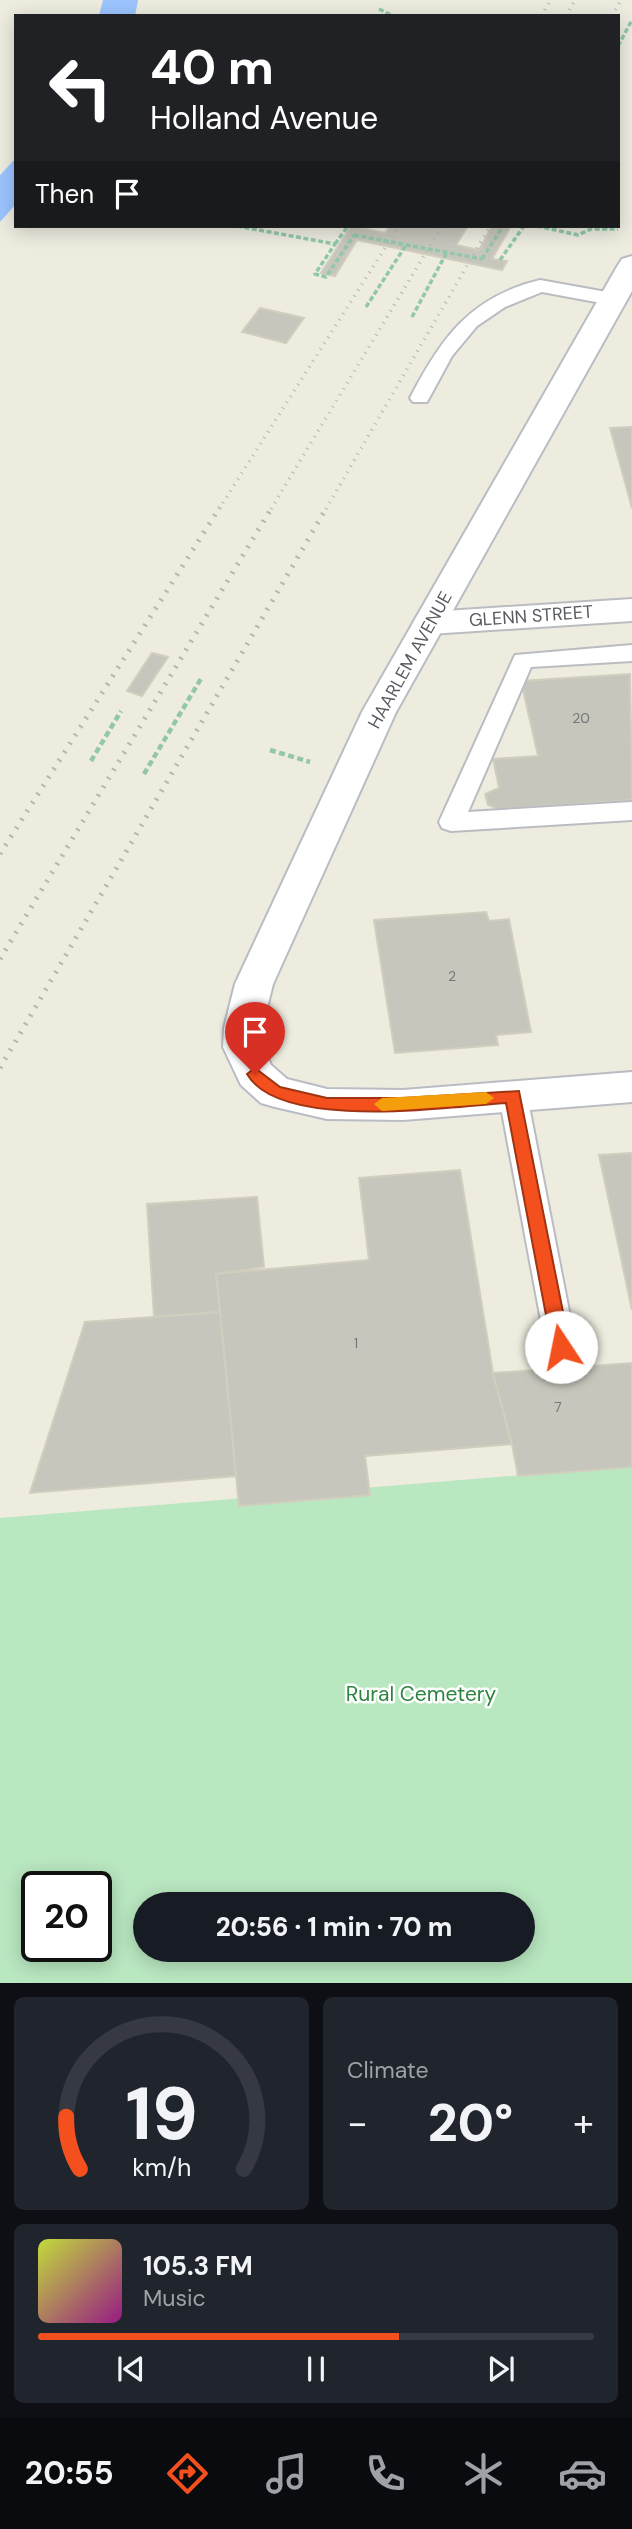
<!DOCTYPE html>
<html lang="en">
<head>
<meta charset="utf-8">
<style>
	body { margin:0; font-family:"DM Sans",sans-serif; background:#20242c; color:#f1f3f6; height:100vh; display:flex; flex-direction:column; font-size:26px; white-space:nowrap }
	* { box-sizing:border-box; margin:0 }
	p { font-size:23px; color:#9ea1a6 }
	.icon { flex:none; width:38px; height:38px; fill:none; stroke:currentColor; stroke-width:2; stroke-linecap:round; stroke-linejoin:round }
	.map { position:relative; height:1983px; overflow:hidden }
	.panel { display:flex; flex-direction:column; gap:14px; padding:14px; background:#0d0f14; flex:1 }
	.panel>* { flex:none }
	.top-card { position:absolute; left:14px; top:14px; width:606px; height:214px; border-radius:0px; box-shadow:0 4px 18px #0003; background:#202124; color:#fff; overflow:hidden }
	.speed { position:absolute; left:21px; top:1871px; display:flex; gap:14px; font-size:35px; font-weight:700; text-align:center }
	.speed>* { display:grid; place-content:center; width:91px; height:91px; border-radius:50%; background:#171b24; box-shadow:0 4px 18px #0003; line-height:1 }
	.speed .limit { border:4px solid #111; border-radius:10px; background:#fff; color:#111 }
	.pin { position:absolute; display:grid; place-items:center; width:60px; height:60px; color:#fff; margin:-72px -30px; border-radius:50% 50% 50% 0; rotate:-45deg; box-shadow:0 0 7px #0007 }
	.pin .icon { rotate:45deg }
	.me { position:absolute; width:77px; margin:-38px; rotate:349deg; stroke-linejoin:round; filter:drop-shadow(0 0 5px #0008) }
	.turn { display:flex; align-items:center; gap:24px; height:147px; padding:0 21px; font-size:32px }
	.turn .icon { width:91px; height:91px; stroke-width:2.5 }
	.turn b { display:block; font-size:49px; line-height:60px }
	.then { display:flex; align-items:center; height:66px; padding:0 21px; background:#0003; gap:14px; font-size:26px }
	.big { font-size:52px; font-weight:800; line-height:1.1 }
	.panel .widget { flex:1; display:flex; flex-direction:column; justify-content:center; gap:10px; min-width:0; padding:0 24px; border-radius:10px; background:#20242c }
	.panel .dial { align-items:center; gap:0 }
	.dial svg { height:182px; overflow:visible; fill:none; stroke:#363941; stroke-width:7; stroke-linecap:round; text-anchor:middle }
	.dial text { fill:#f1f3f6; stroke:none }
	.song { display:flex; align-items:center; gap:21px }
	.cover { width:84px; height:84px; border-radius:10px; background:linear-gradient(135deg,hsl(70 70% 55%),hsl(310 70% 35%)) }
	.played { height:7px; border-radius:4px; background:linear-gradient(90deg,#f4501d 65%,#363941 65%) }
	.keys { display:flex; justify-content:space-around; direction:ltr }
	.heat { display:flex; justify-content:space-between; align-items:center; font-size:38px; direction:ltr }
	.panel .tiles { flex:1; display:grid; gap:14px; grid-template-columns:1fr 1fr }
	.widget:last-child { grid-column:span 2 }
	.trip { position:absolute; left:133px; top:1892px; width:402px; height:70px; border-radius:35px; background:#171b24; box-shadow:0 4px 18px #0003; font-weight:800; line-height:70px; text-align:center }
	.dock { display:flex; height:112px; justify-content:space-around; align-items:center; background:#090b0e; color:#9ea1a6 }
	.dock .icon { width:49px; height:49px }
	.dock .active { color:#f4501d }
	.dock b { font-size:32px; color:#f1f3f6 }
	.map>svg:first-child { display:block }
</style>
</head>
<body>
<div class="map">
<svg width="632" height="1983" viewBox="0 0 632 1983">
	<rect width="100%" height="100%" fill="#edecdf"/>
	<path fill="#b9e7c0" fill-rule="evenodd" d="M 632,1466 L 632,1983 L 0,1983 L 0,1518 ZM 37,1886 L 96,1886 L 96,1946 L 37,1946 ZM 145,1904 L 523,1904 L 523,1950 L 145,1950 Z"/>
	<g fill="#9cc4ff">
		<path d="M 103,0 L 138,0 L 135,16 L 99,16 Z"/>
		<path d="M 16,158 L 16,204 L 0,222 L 0,175 Z"/>
	</g>
	<g fill="#c7c6bc" stroke="#d1cebd" stroke-width="2">
		<path d="M 351,226 L 385,233 L 390,226 L 468,226 L 456,245 L 479,250 L 492,226 L 511,226 L 492,259 L 507,261 L 502,270 L 357,240 L 335,276 L 321,273 Z"/>
		<path d="M 260,308 L 304,318 L 286,343 L 242,332 Z"/>
		<path d="M 632,427 L 632,508 L 610,428 Z"/>
		<path d="M 152,653 L 168,657 L 142,696 L 127,691 Z"/>
		<path d="M 630,674 L 632,800 L 499,809 L 488,805 L 485,794 L 499,788 L 493,759 L 538,756 L 521,681 Z"/>
		<path d="M 486,912 L 489,921 L 509,919 L 531,1032 L 496,1035 L 498,1045 L 395,1053 L 374,920 Z"/>
		<path d="M 632,1153 L 632,1310 L 599,1155 Z"/>
		<path d="M 460,1170 L 493,1373 L 512,1444 L 365,1456 L 370,1495 L 239,1506 L 216,1274 L 369,1260 L 359,1178 Z"/>
		<path d="M 257,1197 L 264,1267 L 216,1274 L 220,1312 L 154,1317 L 147,1204 Z"/>
		<path d="M 220,1312 L 236,1476 L 30,1493 L 85,1322 Z"/>
		<path d="M 632,1363 L 632,1467 L 518,1476 L 512,1444 L 493,1373 Z"/>
	</g>
	<g fill="none" stroke-linecap="round" stroke-linejoin="round">
		<defs>
			<g id="lane">
				<path d="M 540,280 L 612,293 L 622,299 L 612,305 L 542,292 L 505,307 L 477,326 L 452,356 L 427,402 L 413,402 L 410,398 C 441,338 470,297 540,280 Z"/>
				<path d="M 632,645 L 632,661 L 531,667 L 468,812 L 632,802 L 632,820 L 451,831 L 442,828 L 439,822 L 515,655 Z"/>
				<path d="M 513,1086 L 523,1089 L 527,1096 L 576,1347 L 571,1356 L 561,1359 L 551,1356 L 546,1347 L 499,1096 L 503,1089 Z"/>
			</g>
			<path id="street" d="M 632,599 L 632,621 L 430,634 L 418,631 L 413,623 L 418,615 L 430,612 Z"/>
			<path id="secondary" d="M 632,256 L 632,291 L 396,712 L 273,984 L 262,1028 L 263,1047 L 271,1065 L 287,1079 L 327,1089 L 403,1090 L 632,1072 L 632,1102 L 403,1120 L 327,1119 L 275,1107 L 261,1103 L 241,1085 L 223,1047 L 224,1028 L 235,984 L 362,712 L 618,265 L 622,259 Z"/>
		</defs>
		<use href="#lane" stroke="#babcc2" stroke-width="4"/>
		<use href="#street" stroke="#babcc2" stroke-width="4"/>
		<use href="#secondary" stroke="#babcc4" stroke-width="4"/>
		<g stroke="#92c7a9" stroke-width="3.5" stroke-dasharray="5 2.5" stroke-linecap="butt">
			<path d="M 379,9 L 393,16"/>
			<path d="M 618,46 L 632,20"/>
			<path d="M 237,226 L 335,244 L 315,274 L 326,277 L 354,235"/>
			<path d="M 537,226 L 578,235 L 591,229 L 618,229"/>
			<path d="M 335,244 L 348,226"/>
			<path d="M 482,259 L 503,226"/>
			<path d="M 500,260 L 524,226"/>
			<path d="M 366,307 L 406,245"/>
			<path d="M 412,317 L 447,252"/>
		</g>
		<g stroke="#92c7a9" stroke-width="4.5" stroke-dasharray="6 3.5" stroke-linecap="butt">
			<path d="M 270,750 L 310,762"/>
			<path d="M 91,761 L 121,711"/>
			<path d="M 144,774 L 202,677"/>
		</g>
		<use href="#lane" fill="#fff" fill-rule="evenodd"/>
		<use href="#street" fill="#fff" fill-rule="evenodd"/>
		<use href="#secondary" fill="#fff" fill-rule="evenodd"/>
		<g stroke="#b5b6b6" stroke-width="3.5" stroke-dasharray="1 6" stroke-linecap="butt">
			<path d="M 541,16 L 551,0"/>
			<path d="M 566,16 L 575,0"/>
			<path d="M 612,16 L 621,0"/>
			<path d="M 219,509 L 399,226"/>
			<path d="M 271,509 L 442,226"/>
			<path d="M 326,509 L 490,226"/>
		</g>
		<g stroke="#b5b6b6" stroke-width="5" stroke-dasharray="2 8" stroke-linecap="butt">
			<path d="M 0,854 L 220,507"/>
			<path d="M 0,959 L 272,507"/>
			<path d="M 0,1068 L 327,507"/>
		</g>
		<path stroke="#92c7a9" stroke-width="3.5" stroke-dasharray="5 2.5" stroke-linecap="butt" d="M 354,235 L 482,259"/>
	</g>
	<path fill="#f4501d" stroke="#9f3413" stroke-width="2" d="M 255,1068 L 280,1087 L 327,1098 L 403,1098 L 519,1091 L 570,1347 L 568,1352 L 561,1354 L 552,1347 L 506,1103 C 448,1107 280,1131 247,1074 Z"/>
	<path fill="#f59e0b" d="M 486,1092 L 494,1098 L 486,1104 L 382,1111 L 374,1104 L 382,1098 Z"/>
	<g text-anchor="middle" stroke-width="5" stroke-linejoin="round" paint-order="stroke">
		<g font-size="14" fill="#747678">
			<text x="581" y="723">20</text>
			<text x="452" y="981">2</text>
			<text x="356" y="1348">1</text>
			<text x="558" y="1412">7</text>
		</g>
		<g font-size="18" fill="#585b61" stroke="#fff">
			<text transform="translate(531 616) rotate(-4)" y="6">GLENN STREET</text>
			<text transform="translate(410 660) rotate(-61)" y="6">HAARLEM AVENUE</text>
		</g>
		<g font-size="21" fill="#2e8340" stroke="#fff">
			<text x="421" y="1701">Rural Cemetery</text>
		</g>
	</g>
</svg>
<div class="speed"><div class="limit">20</div></div>
<div class="pin" style="left:255px;top:1074px;background:#d93025"><svg class="icon" aria-label="arrive" viewBox="0 0 24 24"><path d="M6 21V4h12l-3 4 3 4H6"/></svg></div>
<svg class="me" style="left:561px;top:1347px" viewBox="-20 -20 40 40"><circle r="19" fill="#fff"/><path d="M0-13L10 11 0 6-10 11z" fill="#f4501d"/></svg>
<div class="trip">20:56 · 1 min · 70 m</div>
<div class="top-card">
<div class="turn"><svg class="icon" aria-label="left" viewBox="0 0 24 24"><path d="M17 20v-9H6M10 6l-5 5 5 5"/></svg><div><b>40 m</b>Holland Avenue</div></div>
<div class="then">Then<svg class="icon" aria-label="arrive" viewBox="0 0 24 24"><path d="M6 21V4h12l-3 4 3 4H6"/></svg></div>
</div>
</div>
<section class="panel">
<div class="tiles">
<div class="widget dial"><svg viewBox="0 0 100 80">
<path d="M14 69A42 42 0 1 1 86 69"/>
<path d="M14 69A42 42 0 0 1 8 46" stroke="#f4501d"/>
<text x="50" y="56" font-size="32" font-weight="700">19</text>
<text x="50" y="72" font-size="11">km/h</text>
</svg></div>
<div class="widget"><p>Climate</p>
<div class="heat"><a>−</a><b class="big">20°</b><a>+</a></div>
</div>
<div class="widget">
<div class="song"><i class="cover"></i><div><b>105.3 FM</b><p>Music</p></div></div>
<div class="played"></div>
<div class="keys"><svg class="icon" aria-label="previous" viewBox="0 0 24 24"><path d="M18 5L8 12l10 7zM5 5v14"/></svg><svg class="icon" aria-label="pause" viewBox="0 0 24 24"><path d="M8 5v14M16 5v14"/></svg><svg class="icon" aria-label="next" viewBox="0 0 24 24"><path d="M6 5l10 7-10 7zM19 5v14"/></svg></div>
</div>
</div>
</section>
<nav class="dock">
<b>20:55</b>
<svg class="icon active" aria-label="directions" viewBox="0 0 24 24"><path d="M12 3l9 9-9 9-9-9zM9 14v-3h6M13 9l2 2-2 2"/></svg>
<svg class="icon" aria-label="music" viewBox="0 0 24 24"><path d="M9 18V5l10-2v13"/><circle cx="6" cy="18" r="3"/><circle cx="16" cy="16" r="3"/></svg>
<svg class="icon" aria-label="phone" viewBox="0 0 24 24"><path d="M5 4h4l2 5-3 2q2 4 5 5l2-3 5 2v4C11 20 4 13 5 4z"/></svg>
<svg class="icon" aria-label="climate" viewBox="0 0 24 24"><path d="M12 3v18M4 7l16 10M4 17L20 7"/></svg>
<svg class="icon" aria-label="car" viewBox="0 0 24 24"><path d="M5 17H2v-5l4-1 3-4h7l3 4 3 1v5h-3M9 17h6M6 11h13"/><circle cx="7" cy="17" r="2"/><circle cx="17" cy="17" r="2"/></svg>
</nav>
</body>
</html>
